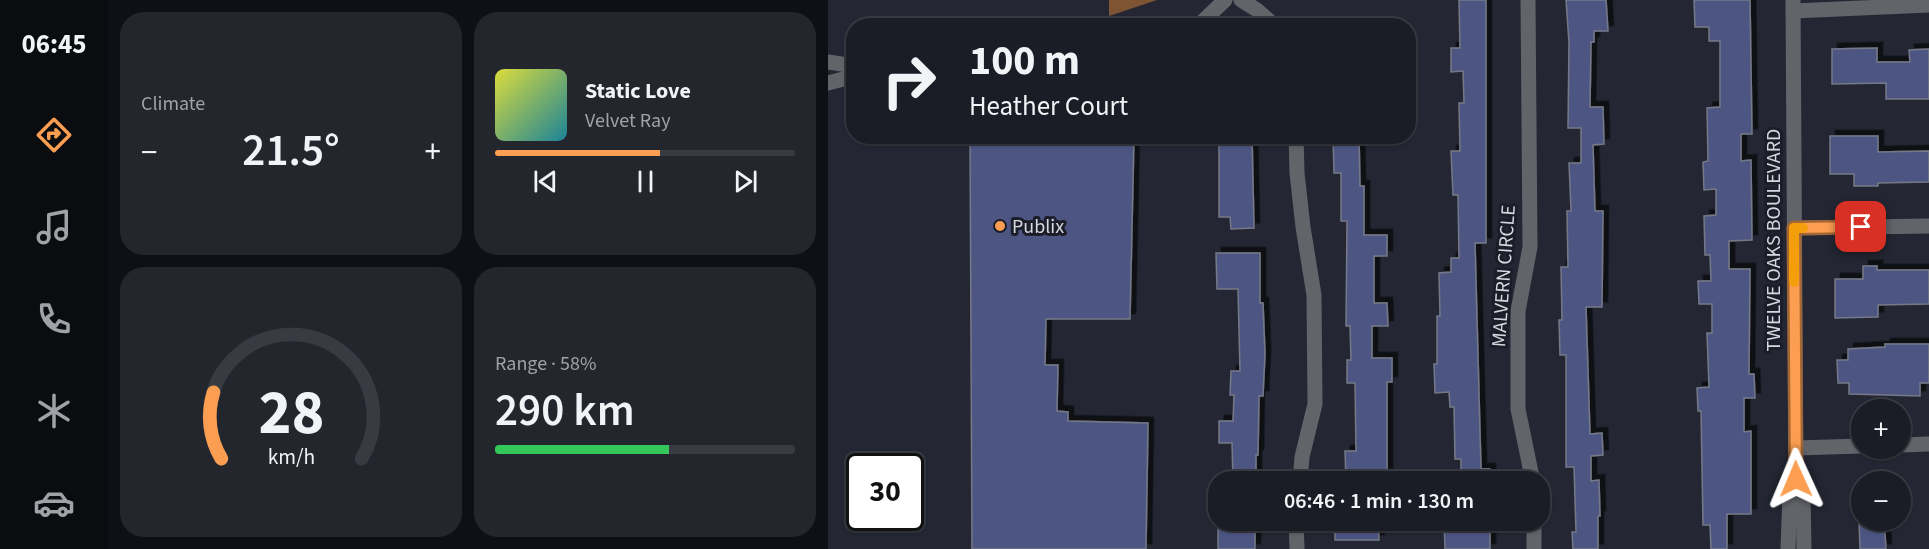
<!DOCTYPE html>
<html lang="en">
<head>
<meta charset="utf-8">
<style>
	body { margin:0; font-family:"Source Sans 3",sans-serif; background:#24262e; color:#f1f3f6; height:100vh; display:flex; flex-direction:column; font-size:22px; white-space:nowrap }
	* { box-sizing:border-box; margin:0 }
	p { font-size:20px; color:#a0a2a7 }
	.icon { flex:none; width:33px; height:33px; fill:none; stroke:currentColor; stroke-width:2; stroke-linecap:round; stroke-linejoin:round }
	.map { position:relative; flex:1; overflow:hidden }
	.drawer { display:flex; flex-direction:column; gap:12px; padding:12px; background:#0f1015; width:720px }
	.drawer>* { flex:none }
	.banner { position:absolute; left:18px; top:18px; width:570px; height:126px; border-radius:24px; box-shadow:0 2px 4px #0004,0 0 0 2px #393b43; background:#1b1d26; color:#f1f3f6; overflow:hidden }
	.buttons { position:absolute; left:1023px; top:399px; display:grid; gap:12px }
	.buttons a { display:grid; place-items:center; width:60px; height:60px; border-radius:50%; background:#1b1d26; box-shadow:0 2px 4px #0004,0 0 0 2px #393b43; font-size:30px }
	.speed { position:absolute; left:18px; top:453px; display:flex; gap:12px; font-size:30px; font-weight:700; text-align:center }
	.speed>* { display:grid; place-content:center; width:78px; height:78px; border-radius:50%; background:#1b1d26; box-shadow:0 2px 4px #0004,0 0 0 2px #393b43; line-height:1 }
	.speed .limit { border:3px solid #111; border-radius:9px; background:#fff; color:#111 }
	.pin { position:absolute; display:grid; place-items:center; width:51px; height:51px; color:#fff; margin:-26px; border-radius:12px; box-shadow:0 3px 9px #0006 }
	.me { position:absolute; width:66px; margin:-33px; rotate:359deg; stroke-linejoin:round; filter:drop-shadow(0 0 4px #0008) }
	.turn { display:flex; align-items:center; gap:21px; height:126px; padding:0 24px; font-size:27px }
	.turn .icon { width:78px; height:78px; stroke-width:2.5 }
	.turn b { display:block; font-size:42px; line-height:51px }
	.big { font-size:45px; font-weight:600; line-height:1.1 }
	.drawer .card { flex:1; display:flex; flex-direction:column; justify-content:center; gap:9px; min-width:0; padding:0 21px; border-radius:24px; background:#24262e }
	.drawer .dial { align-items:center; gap:0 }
	.dial svg { height:156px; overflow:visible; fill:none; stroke:#393b43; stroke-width:7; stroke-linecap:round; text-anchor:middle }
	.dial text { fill:#f1f3f6; stroke:none }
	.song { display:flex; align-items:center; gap:18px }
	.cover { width:72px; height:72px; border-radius:9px; background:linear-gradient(135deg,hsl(60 70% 55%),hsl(190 70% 35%)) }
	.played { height:6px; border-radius:3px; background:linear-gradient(90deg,#fb9e51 55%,#393b43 55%) }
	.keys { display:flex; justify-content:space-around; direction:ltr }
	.heat { display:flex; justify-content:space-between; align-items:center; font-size:33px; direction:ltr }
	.charge { height:9px; border-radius:4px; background:linear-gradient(90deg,#34c759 58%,#393b43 0) }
	.drawer .tiles { flex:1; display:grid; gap:12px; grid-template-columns:repeat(2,1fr) }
	.trip { position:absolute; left:380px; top:471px; width:342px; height:60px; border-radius:24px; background:#1b1d26; box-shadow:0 2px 4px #0004,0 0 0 2px #393b43; font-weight:600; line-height:60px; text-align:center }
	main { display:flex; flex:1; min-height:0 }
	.menu { display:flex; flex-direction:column; width:108px; justify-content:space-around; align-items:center; background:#0b0c0f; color:#a0a2a7 }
	.menu .icon { width:42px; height:42px }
	.menu .current { color:#fb9e51 }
	.menu b { font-size:27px; color:#f1f3f6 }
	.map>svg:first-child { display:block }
</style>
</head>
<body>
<main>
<nav class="menu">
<b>06:45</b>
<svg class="icon current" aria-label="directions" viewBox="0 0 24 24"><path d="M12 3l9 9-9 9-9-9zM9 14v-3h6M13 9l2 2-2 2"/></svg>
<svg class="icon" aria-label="music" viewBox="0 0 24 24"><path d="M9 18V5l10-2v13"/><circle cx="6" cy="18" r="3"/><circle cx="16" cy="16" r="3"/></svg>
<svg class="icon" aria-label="phone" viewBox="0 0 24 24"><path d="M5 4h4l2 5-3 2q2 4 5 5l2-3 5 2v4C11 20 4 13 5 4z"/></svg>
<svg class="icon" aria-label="climate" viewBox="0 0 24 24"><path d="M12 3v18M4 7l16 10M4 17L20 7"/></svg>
<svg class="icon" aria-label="car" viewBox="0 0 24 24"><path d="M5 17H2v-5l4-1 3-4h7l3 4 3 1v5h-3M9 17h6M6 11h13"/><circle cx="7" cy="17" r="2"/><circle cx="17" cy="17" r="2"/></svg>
</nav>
<section class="drawer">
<div class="tiles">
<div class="card"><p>Climate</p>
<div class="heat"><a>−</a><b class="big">21.5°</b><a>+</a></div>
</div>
<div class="card">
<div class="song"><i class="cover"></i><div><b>Static Love</b><p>Velvet Ray</p></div></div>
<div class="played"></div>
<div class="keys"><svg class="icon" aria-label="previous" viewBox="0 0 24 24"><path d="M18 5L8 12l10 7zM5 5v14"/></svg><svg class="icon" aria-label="pause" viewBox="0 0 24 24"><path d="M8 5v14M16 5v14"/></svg><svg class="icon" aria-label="next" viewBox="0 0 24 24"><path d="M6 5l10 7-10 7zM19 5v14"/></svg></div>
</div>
<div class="card dial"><svg viewBox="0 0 100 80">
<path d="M14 69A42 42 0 1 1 86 69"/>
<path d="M14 69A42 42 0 0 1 10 35" stroke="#fb9e51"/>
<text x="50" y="56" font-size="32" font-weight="700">28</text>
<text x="50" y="72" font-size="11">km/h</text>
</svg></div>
<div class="card"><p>Range · 58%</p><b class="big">290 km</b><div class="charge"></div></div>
</div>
</section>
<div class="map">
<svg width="1101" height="549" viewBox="0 0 1101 549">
	<defs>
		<filter id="shadow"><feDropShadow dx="5.5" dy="-5.5" stdDeviation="0" flood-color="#0009"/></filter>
	</defs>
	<rect width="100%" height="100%" fill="#242733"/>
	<path fill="#7f5433" d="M 281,0 L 329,0 L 281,16 Z"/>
	<g fill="#4d5783" stroke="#757987" stroke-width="1.5" filter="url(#shadow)">
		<path d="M 631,0 L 658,0 L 658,243 L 647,243 L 653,469 L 662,469 L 662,482 L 633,482 L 633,459 L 627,459 L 626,407 L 622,407 L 621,392 L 607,393 L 606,364 L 609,364 L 609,316 L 612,316 L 611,273 L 623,272 L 623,258 L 631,258 L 630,195 L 625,195 L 623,151 L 632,151 L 631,103 L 636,103 L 635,71 L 623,72 L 623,48 L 632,48 Z"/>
		<path d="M 738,0 L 778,0 L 780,31 L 766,31 L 766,42 L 763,42 L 762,107 L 775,107 L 776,144 L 765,145 L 767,211 L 775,211 L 774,307 L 758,307 L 762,434 L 774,433 L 775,455 L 763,456 L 763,481 L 771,480 L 772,516 L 770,516 L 770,549 L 745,549 L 744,532 L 748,532 L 746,467 L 738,467 L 738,355 L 732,355 L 731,320 L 734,320 L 733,267 L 740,267 L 739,211 L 743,211 L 741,163 L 753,163 L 753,128 L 740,128 L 741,43 Z"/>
		<path d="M 866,0 L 922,0 L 924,134 L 913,134 L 913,161 L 923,160 L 924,240 L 901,241 L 901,269 L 922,269 L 921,374 L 926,374 L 927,398 L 916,398 L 916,432 L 923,431 L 923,514 L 899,514 L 899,549 L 883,549 L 882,525 L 875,525 L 873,411 L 870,411 L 869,388 L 881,387 L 879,333 L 884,333 L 884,304 L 871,304 L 870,281 L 883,281 L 882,255 L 877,255 L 876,216 L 888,215 L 888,189 L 876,190 L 875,162 L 880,161 L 879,108 L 892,107 L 892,41 L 881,41 L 881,27 L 867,27 Z"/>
		<path d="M 1049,48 L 1049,62 L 1082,62 L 1081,50 L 1101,49 L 1101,99 L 1058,99 L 1058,83 L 1004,84 L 1004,49 Z"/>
		<path d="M 142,136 L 306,136 L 302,319 L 218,319 L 217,365 L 230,365 L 229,411 L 240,412 L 240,421 L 320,423 L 318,549 L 144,549 Z"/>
		<path d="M 391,136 L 424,136 L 426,228 L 403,229 L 402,217 L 391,217 Z"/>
		<path d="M 505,136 L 531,136 L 532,186 L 536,186 L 536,235 L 559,235 L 559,256 L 546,256 L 546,303 L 559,303 L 560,326 L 544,326 L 544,358 L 564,358 L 564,382 L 559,382 L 559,474 L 545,474 L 545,482 L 518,482 L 517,451 L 528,451 L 527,383 L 519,383 L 519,360 L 523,360 L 522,326 L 518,326 L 519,221 L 513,221 L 513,173 L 506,173 Z"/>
		<path d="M 1002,136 L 1050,136 L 1050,152 L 1101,151 L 1101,182 L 1050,183 L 1050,186 L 1026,186 L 1026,174 L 1002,174 Z"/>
		<path d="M 388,253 L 432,253 L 432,303 L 435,303 L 437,354 L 435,396 L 431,396 L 430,455 L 428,455 L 428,482 L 405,482 L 404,443 L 391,443 L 391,421 L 405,421 L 406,395 L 402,395 L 403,371 L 412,371 L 410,289 L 389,289 Z"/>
		<path d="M 1035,266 L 1049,266 L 1049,270 L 1101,270 L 1101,304 L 1050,305 L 1050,317 L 1007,318 L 1007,279 L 1035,279 Z"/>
		<path d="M 1057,344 L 1101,344 L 1101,383 L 1092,383 L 1092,396 L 1021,394 L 1021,383 L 1010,383 L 1009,360 L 1020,360 L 1020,349 L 1057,347 Z"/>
		<path d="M 507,520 L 550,520 L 551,540 L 507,540 Z"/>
		<path d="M 1031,520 L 1056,520 L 1058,549 L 1032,549 Z"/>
		<path d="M 616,521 L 662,521 L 662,549 L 617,549 Z"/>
		<path d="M 390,523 L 427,524 L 427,549 L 390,549 Z"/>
	</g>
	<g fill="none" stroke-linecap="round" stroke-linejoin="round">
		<g stroke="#62646a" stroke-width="15">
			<path d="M 413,0 L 429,10 L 447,26"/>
			<path d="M 700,0 L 702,247 L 690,311 L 690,409 L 705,482"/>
			<path d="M 965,0 L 968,479 L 975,494 L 976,549"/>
			<path d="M 965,11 L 1101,5"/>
			<path d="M 370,26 L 397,0"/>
			<path d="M 0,62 L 26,66"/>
			<path d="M 0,83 L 19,78 L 26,74"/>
			<path d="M 468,136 L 469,173 L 475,227 L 486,295 L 487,404 L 474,457 L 472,482"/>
			<path d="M 966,228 L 1101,226"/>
			<path d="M 1072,445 L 1101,444"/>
			<path d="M 968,448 L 1034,446"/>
			<path d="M 468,520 L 469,549"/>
			<path d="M 706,520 L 706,549"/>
			<path d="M 960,549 L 962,494 L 968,479"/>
		</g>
	</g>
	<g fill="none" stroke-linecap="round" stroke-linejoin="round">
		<defs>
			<path id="route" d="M 968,479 L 966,228 L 1033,227"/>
		</defs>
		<use href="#route" stroke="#a36735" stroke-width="15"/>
		<use href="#route" stroke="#fb9e51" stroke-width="10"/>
		<path stroke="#f59e0b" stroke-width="10" d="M 966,282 L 966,228 L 975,228"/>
	</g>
	<circle fill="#fb9e51" stroke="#1b1e29" stroke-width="2" cx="172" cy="226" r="6"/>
	<g text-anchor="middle" stroke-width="6" stroke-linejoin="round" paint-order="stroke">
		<g font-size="20" fill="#d6d8e0" stroke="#1b1e29" text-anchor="start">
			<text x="184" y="233">Publix</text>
		</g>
		<g font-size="20" fill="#d6d8e0" stroke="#1b1e29">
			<text transform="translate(945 240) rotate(-90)" y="7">TWELVE OAKS BOULEVARD</text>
			<text transform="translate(675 276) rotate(-86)" y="7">MALVERN CIRCLE</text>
		</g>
	</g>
</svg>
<div class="buttons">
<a>+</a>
<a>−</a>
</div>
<div class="speed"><div class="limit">30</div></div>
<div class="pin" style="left:1033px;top:227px;background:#d93025"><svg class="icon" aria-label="arrive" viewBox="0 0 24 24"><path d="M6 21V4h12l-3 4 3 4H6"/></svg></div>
<svg class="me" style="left:968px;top:479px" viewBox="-20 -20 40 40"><path d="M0-17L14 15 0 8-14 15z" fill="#fb9e51" stroke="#fff" stroke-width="4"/></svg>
<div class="trip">06:46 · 1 min · 130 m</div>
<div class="banner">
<div class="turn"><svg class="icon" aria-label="right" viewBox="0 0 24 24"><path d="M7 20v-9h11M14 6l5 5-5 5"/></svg><div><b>100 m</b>Heather Court</div></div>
</div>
</div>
</main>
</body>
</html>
